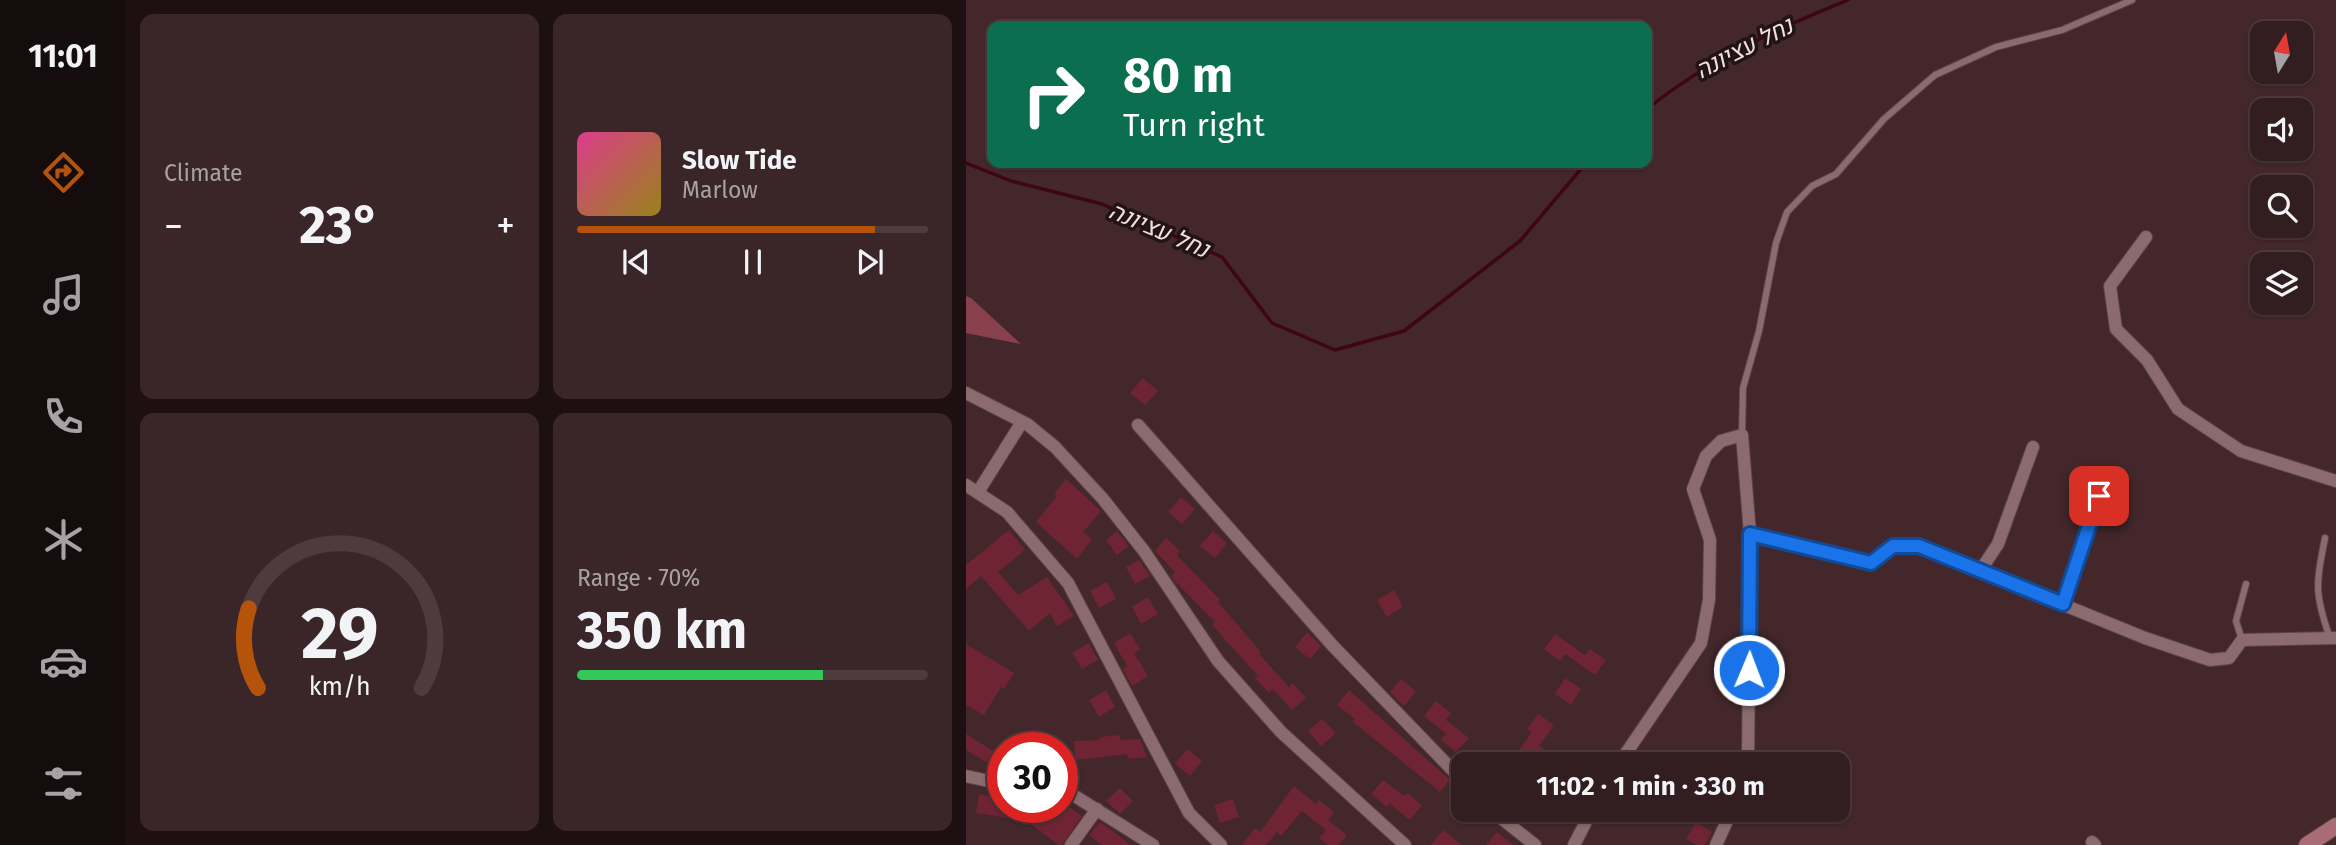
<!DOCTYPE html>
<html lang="en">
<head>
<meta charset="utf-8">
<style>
	body { margin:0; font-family:"Fira Sans",Heebo,sans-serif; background:#3a2629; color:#f1f3f6; height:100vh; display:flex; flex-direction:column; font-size:26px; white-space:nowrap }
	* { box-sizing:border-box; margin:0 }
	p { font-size:23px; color:#a8a2a5 }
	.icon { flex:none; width:38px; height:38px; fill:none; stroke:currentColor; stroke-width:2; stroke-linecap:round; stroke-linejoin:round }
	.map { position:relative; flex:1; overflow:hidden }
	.side { display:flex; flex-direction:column; gap:14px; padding:14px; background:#1c1012; width:840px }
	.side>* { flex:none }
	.hud { position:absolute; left:21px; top:21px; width:665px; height:147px; border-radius:14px; box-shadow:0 2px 5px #0004,0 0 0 2px #4d3b3e; background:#0b6e4f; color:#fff; overflow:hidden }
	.needle { width:46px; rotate:11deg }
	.tools { position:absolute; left:1284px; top:21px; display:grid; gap:14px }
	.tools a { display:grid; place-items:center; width:63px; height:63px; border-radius:14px; background:#321d20; box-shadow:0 2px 5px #0004,0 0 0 2px #4d3b3e; font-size:35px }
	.speed { position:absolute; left:21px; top:732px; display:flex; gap:14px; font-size:35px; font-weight:700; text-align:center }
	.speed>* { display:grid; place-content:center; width:91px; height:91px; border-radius:50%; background:#321d20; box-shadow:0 2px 5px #0004,0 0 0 2px #4d3b3e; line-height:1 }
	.speed .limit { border:10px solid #d22; background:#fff; color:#111 }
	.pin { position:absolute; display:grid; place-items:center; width:60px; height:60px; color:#fff; margin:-30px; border-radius:14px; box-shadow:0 4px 10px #0006 }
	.me { position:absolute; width:77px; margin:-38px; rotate:1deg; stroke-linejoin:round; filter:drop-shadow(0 0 5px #0008) }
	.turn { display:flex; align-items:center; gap:24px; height:147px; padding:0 21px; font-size:32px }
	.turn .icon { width:91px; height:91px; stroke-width:2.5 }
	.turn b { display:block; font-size:49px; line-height:60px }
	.big { font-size:52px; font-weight:700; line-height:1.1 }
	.side .card { flex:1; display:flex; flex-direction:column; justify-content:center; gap:10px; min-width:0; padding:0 24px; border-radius:14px; background:#3a2629 }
	.side .dial { align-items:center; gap:0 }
	.dial svg { height:182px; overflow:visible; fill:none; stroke:#4d3b3e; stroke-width:7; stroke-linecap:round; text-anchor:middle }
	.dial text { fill:#f1f3f6; stroke:none }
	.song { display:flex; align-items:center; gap:21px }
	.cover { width:84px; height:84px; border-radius:10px; background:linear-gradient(135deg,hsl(330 70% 55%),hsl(50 70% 35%)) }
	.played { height:7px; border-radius:4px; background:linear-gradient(90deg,#b45309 85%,#4d3b3e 85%) }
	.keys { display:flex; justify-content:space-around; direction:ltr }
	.heat { display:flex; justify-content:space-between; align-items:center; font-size:38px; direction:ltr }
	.charge { height:10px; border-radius:5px; background:linear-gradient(90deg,#34c759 70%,#4d3b3e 0) }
	.side .tiles { flex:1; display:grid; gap:14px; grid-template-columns:repeat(2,1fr) }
	.trip { position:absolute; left:485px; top:752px; width:399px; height:70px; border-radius:14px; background:#321d20; box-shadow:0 2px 5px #0004,0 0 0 2px #4d3b3e; font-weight:700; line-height:70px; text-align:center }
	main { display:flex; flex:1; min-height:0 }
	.menu { display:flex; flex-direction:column; width:126px; justify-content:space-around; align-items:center; background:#140c0d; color:#a8a2a5 }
	.menu .icon { width:49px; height:49px }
	.menu .selected { color:#b45309 }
	.menu b { font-size:32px; color:#f1f3f6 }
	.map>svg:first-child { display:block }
</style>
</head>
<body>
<main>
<nav class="menu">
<b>11:01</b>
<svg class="icon selected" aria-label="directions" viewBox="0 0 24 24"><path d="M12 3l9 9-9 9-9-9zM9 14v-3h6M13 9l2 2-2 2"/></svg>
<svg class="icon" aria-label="music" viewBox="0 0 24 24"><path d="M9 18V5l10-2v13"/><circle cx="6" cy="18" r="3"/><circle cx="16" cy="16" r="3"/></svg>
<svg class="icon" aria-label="phone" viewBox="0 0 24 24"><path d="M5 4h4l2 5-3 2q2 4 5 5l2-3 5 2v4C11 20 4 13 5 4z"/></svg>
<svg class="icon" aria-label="climate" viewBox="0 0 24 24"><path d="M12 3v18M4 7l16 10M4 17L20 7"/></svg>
<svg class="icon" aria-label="car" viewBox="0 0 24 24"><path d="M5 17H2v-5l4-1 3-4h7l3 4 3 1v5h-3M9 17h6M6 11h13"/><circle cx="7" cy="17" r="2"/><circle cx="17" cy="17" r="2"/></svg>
<svg class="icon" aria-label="filters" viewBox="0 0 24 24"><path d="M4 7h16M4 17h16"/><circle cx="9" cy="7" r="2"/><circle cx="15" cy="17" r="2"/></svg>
</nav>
<section class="side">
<div class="tiles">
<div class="card"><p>Climate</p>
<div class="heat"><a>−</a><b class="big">23°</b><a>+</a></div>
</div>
<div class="card">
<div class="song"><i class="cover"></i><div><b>Slow Tide</b><p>Marlow</p></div></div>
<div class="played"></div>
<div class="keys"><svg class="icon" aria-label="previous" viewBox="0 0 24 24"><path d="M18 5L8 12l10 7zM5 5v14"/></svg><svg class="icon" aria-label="pause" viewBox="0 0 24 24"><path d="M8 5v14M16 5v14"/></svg><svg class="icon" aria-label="next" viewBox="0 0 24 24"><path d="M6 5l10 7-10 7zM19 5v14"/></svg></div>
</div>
<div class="card dial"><svg viewBox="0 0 100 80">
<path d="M14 69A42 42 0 1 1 86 69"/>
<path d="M14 69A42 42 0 0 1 10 34" stroke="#b45309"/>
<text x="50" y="56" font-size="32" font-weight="700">29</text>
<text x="50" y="72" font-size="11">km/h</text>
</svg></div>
<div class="card"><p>Range · 70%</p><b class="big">350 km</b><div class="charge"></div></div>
</div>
</section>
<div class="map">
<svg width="1370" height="845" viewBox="0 0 1370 845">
	<rect width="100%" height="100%" fill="#43272b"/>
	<path fill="#88404c" d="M 0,296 L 5,298 L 55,344 L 0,333 Z"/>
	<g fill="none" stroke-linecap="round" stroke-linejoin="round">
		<g stroke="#3e0615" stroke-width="3.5">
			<path d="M 681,109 C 743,59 809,30 882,0"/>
			<path d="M 0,163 L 45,181 L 136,204 L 256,257 L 306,323 L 369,350 L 438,331 L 554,241 L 620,163"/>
		</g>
	</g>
	<g fill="#6e2433">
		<path d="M 177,378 L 192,391 L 179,405 L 164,393 Z"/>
		<path d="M 100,479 L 135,511 L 117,532 L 126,539 L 111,559 L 70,522 L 91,496 L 88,494 Z"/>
		<path d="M 215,497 L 229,509 L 216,524 L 202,512 Z"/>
		<path d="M 43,530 L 59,550 L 32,572 L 52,595 L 81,577 L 108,616 L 91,626 L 84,613 L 63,631 L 15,576 L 0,589 L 0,565 Z"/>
		<path d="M 151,531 L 163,546 L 151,555 L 140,540 Z"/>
		<path d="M 247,531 L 261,543 L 249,558 L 234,546 Z"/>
		<path d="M 200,538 L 214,551 L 211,555 L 254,600 L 252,602 L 295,652 L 293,654 L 323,687 L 327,683 L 340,698 L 326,710 L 307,689 L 303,693 L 289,678 L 292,676 L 246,625 L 249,622 L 208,580 L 205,576 L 209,572 L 189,551 Z"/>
		<path d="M 173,560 L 184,576 L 169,584 L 160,567 Z"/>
		<path d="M 141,582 L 150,599 L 133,608 L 124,591 Z"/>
		<path d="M 428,590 L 437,607 L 421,617 L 411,600 Z"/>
		<path d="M 182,597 L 192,614 L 175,624 L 166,607 Z"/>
		<path d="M 341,632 L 355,646 L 344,659 L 329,647 Z"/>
		<path d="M 164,633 L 174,649 L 168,653 L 182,676 L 166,686 L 157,669 L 161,666 L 148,643 Z"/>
		<path d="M 589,634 L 619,655 L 624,649 L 640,660 L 629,675 L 599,654 L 594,661 L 578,649 Z"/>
		<path d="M 123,643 L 132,660 L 116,669 L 106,653 Z"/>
		<path d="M 0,644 L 48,673 L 38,689 L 35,687 L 18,715 L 0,705 Z"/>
		<path d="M 599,678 L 615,689 L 605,705 L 589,694 Z"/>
		<path d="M 435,679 L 450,691 L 438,706 L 424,692 Z"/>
		<path d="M 140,690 L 149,707 L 133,717 L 123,700 Z"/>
		<path d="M 383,690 L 484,780 L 474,792 L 387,722 L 389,719 L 371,705 Z"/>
		<path d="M 470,701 L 485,713 L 480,720 L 503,738 L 490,752 L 475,740 L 480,734 L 458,716 Z"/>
		<path d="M 572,714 L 588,725 L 573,746 L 578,749 L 567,765 L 543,765 L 565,733 L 561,729 Z"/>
		<path d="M 356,719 L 370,733 L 355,746 L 342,731 Z"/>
		<path d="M 0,734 L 37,757 L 37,772 L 0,750 Z"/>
		<path d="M 154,735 L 154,740 L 174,739 L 181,757 L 162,759 L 161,754 L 109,760 L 108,741 L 134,740 L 134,737 Z"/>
		<path d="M 221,749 L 236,761 L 224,776 L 209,764 Z"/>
		<path d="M 417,780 L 438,796 L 441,793 L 456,805 L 444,820 L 423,803 L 421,807 L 405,794 Z"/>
		<path d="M 328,786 L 350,804 L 353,800 L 368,812 L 362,820 L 381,835 L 373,845 L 362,845 L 353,838 L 360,830 L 336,811 L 315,836 L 311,832 L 300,845 L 276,845 L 289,828 L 294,832 Z"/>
		<path d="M 154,788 L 167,801 L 154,814 L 140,801 Z"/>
		<path d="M 13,794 L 32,798 L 30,807 L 96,807 L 96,801 L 116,816 L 96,845 L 93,845 L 60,821 L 10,813 Z"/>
		<path d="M 267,799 L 273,817 L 254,823 L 248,805 Z"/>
		<path d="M 134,822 L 144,829 L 165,845 L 135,845 L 123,835 Z"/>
		<path d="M 730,822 L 746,832 L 739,845 L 731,845 L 720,839 Z"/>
		<path d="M 477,830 L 496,845 L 465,845 Z"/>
		<path d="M 531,832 L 547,845 L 520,845 Z"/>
	</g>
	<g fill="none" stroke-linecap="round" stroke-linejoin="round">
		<defs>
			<g id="lane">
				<path d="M 776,434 L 777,388 L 793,331 L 810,243 L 821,212 L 846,186 L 870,174 L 918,119 L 969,75 L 1030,47 L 1096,30 L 1166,0"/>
				<path d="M 1359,538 C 1350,584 1348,593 1364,638"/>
				<path d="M 1097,604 L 1133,496"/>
				<path d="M 1276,640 L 1270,621 L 1280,584"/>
			</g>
			<g id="street">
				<path d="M 1180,237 L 1144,286 L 1150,329 L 1181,360 L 1212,409 L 1275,451 L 1370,481"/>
				<path d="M 0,393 L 61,424 L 89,447 L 137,499 L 178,551 L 252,661 L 315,732 L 439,845"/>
				<path d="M 172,425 L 367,646 L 497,781"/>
				<path d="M 0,485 L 41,512 L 102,583 L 223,813 L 255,845"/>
				<path d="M 12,492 L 56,422"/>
				<path d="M 784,534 L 905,563 L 927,546 L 953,546 L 1179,638 L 1244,660 L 1263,658 L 1276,640 L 1370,638"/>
				<path d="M 1014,571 L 1032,544 L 1067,447"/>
				<path d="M 652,765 L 735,643 L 743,600 L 744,540 L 727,489 L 740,456 L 755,441 L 776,435 L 784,534 L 782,765"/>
				<path d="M 0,776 L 37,784"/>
				<path d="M 96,788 L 187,845"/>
				<path d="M 525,810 L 569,845"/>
				<path d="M 1126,842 L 1129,845"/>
				<path d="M 105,845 L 131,809"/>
				<path d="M 608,845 L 626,810"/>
				<path d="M 750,845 L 766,810"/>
			</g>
			<path id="secondary" d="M 1341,845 L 1370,826"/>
		</defs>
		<use href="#lane" stroke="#5c4548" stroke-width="8"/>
		<use href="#street" stroke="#5c4548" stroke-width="14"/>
		<use href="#secondary" stroke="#5c4548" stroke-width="18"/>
		<use href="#lane" stroke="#8b6b6e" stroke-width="6"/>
		<use href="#street" stroke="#8b6b6e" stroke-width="12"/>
		<use href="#secondary" stroke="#a96c76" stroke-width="16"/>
	</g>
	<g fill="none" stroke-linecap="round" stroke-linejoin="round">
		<defs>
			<path id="route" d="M 783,670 L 784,534 L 905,563 L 927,546 L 953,546 L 1097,604 L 1133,496"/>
		</defs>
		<use href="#route" stroke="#114b97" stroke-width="18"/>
		<use href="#route" stroke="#1a73e8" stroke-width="12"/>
	</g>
	<g text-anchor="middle" stroke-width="7" stroke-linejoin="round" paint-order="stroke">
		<g font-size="24" font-style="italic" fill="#f5dddf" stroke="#211416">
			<text transform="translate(778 48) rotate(-27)" y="8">נחל עציונה</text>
			<text transform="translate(193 230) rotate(23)" y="8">נחל עציונה</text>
		</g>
	</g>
</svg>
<div class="tools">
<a><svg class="needle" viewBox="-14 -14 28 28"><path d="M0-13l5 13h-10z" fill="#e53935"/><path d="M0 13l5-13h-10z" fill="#a8a2a5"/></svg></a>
<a><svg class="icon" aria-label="sound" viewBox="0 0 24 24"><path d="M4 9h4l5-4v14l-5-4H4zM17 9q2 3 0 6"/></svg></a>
<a><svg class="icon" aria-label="search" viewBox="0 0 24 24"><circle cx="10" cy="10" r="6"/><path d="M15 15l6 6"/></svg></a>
<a><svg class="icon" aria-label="layers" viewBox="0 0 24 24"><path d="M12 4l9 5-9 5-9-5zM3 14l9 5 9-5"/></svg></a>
</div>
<div class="speed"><div class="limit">30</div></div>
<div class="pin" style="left:1133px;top:496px;background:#d93025"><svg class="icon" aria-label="arrive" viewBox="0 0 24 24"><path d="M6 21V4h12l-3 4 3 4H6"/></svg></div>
<svg class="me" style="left:783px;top:670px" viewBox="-20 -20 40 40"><circle r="17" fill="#1a73e8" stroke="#fff" stroke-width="3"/><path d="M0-11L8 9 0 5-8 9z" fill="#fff"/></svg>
<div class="trip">11:02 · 1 min · 330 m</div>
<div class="hud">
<div class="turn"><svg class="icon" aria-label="right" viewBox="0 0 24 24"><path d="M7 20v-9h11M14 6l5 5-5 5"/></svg><div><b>80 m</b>Turn right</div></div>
</div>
</div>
</main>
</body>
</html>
